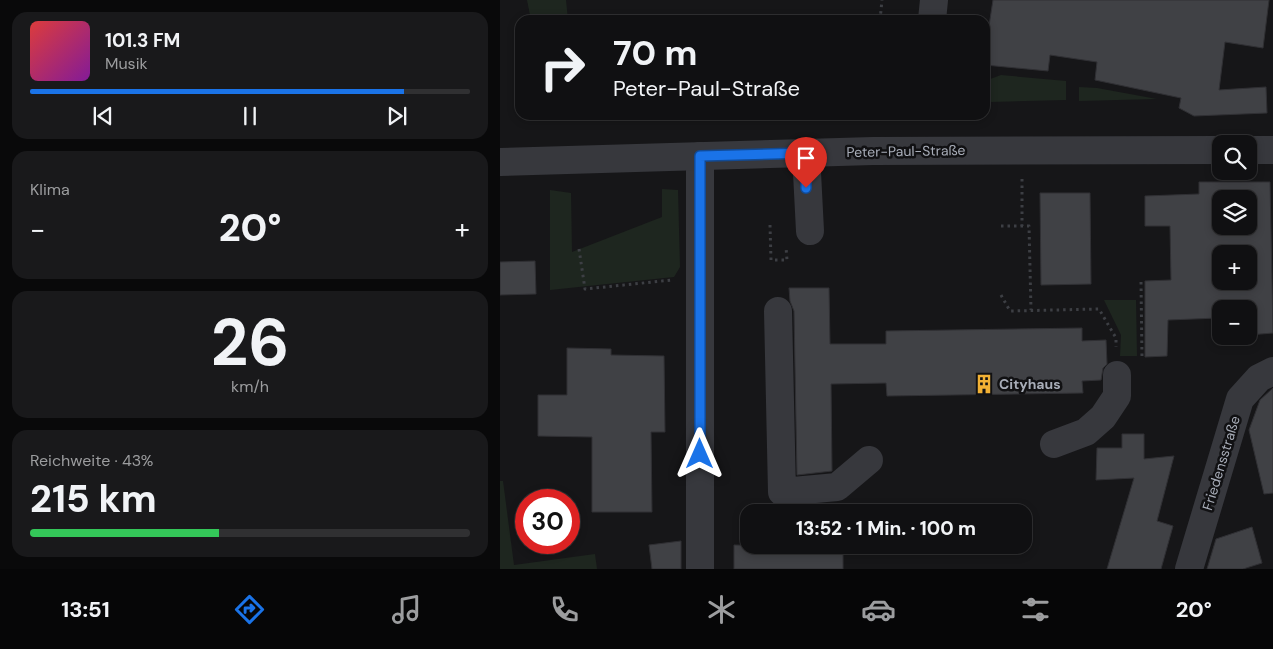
<!DOCTYPE html>
<html lang="de">
<head>
<meta charset="utf-8">
<style>
	body { margin:0; font-family:"DM Sans",sans-serif; background:#19191b; color:#f1f3f6; height:100vh; display:flex; flex-direction:column; font-size:19px; white-space:nowrap }
	* { box-sizing:border-box; margin:0 }
	p { font-size:16px; color:#9c9d9f }
	.icon { flex:none; width:28px; height:28px; fill:none; stroke:currentColor; stroke-width:2; stroke-linecap:round; stroke-linejoin:round }
	.map { position:relative; flex:1; overflow:hidden }
	.side { display:flex; flex-direction:column; gap:12px; padding:12px; background:#09090a; width:500px }
	.side>* { flex:none }
	.hud { position:absolute; left:15px; top:15px; width:475px; height:105px; border-radius:15px; box-shadow:0 2px 8px #0003,0 0 0 1px #303032; background:#101012; color:#f1f3f6; overflow:hidden }
	.controls { position:absolute; left:712px; top:135px; display:grid; gap:10px }
	.controls a { display:grid; place-items:center; width:45px; height:45px; border-radius:10px; background:#101012; box-shadow:0 2px 8px #0003,0 0 0 1px #303032; font-size:25px }
	.speed { position:absolute; left:15px; top:489px; display:flex; gap:10px; font-size:25px; font-weight:700; text-align:center }
	.speed>* { display:grid; place-content:center; width:65px; height:65px; border-radius:50%; background:#101012; box-shadow:0 2px 8px #0003,0 0 0 1px #303032; line-height:1 }
	.speed .limit { border:8px solid #d22; background:#fff; color:#111 }
	.pin { position:absolute; display:grid; place-items:center; width:42px; height:42px; color:#fff; margin:-51px -21px; border-radius:50% 50% 50% 0; rotate:-45deg; box-shadow:0 0 5px #0007 }
	.pin .icon { rotate:45deg }
	.me { position:absolute; width:55px; margin:-28px; rotate:0deg; stroke-linejoin:round; filter:drop-shadow(0 0 4px #0008) }
	.turn { display:flex; align-items:center; gap:18px; height:105px; padding:0 15px; font-size:22px }
	.turn .icon { width:65px; height:65px; stroke-width:2.5 }
	.turn b { display:block; font-size:35px; line-height:42px }
	.big { font-size:38px; font-weight:800; line-height:1.1 }
	.side .card { flex:1; display:flex; flex-direction:column; justify-content:center; gap:8px; min-width:0; padding:0 18px; border-radius:15px; background:#19191b }
	.side .dial { align-items:center; gap:0 }
	.dial b { font-size:65px; line-height:1 }
	.song { display:flex; align-items:center; gap:15px }
	.cover { width:60px; height:60px; border-radius:8px; background:linear-gradient(135deg,hsl(0 70% 55%),hsl(290 70% 35%)) }
	.played { height:5px; border-radius:2px; background:linear-gradient(90deg,#1a73e8 85%,#303032 85%) }
	.keys { display:flex; justify-content:space-around; direction:ltr }
	.heat { display:flex; justify-content:space-between; align-items:center; font-size:28px; direction:ltr }
	.charge { height:8px; border-radius:4px; background:linear-gradient(90deg,#34c759 43%,#303032 0) }
	.trip { position:absolute; left:240px; top:504px; width:292px; height:50px; border-radius:15px; background:#101012; box-shadow:0 2px 8px #0003,0 0 0 1px #303032; font-weight:800; line-height:50px; text-align:center }
	.tab-bar { display:flex; height:80px; justify-content:space-around; align-items:center; background:#060607; color:#9c9d9f }
	.tab-bar .icon { width:35px; height:35px }
	.tab-bar .selected { color:#1a73e8 }
	.tab-bar b { font-size:22px; color:#f1f3f6 }
	main { display:flex; flex:1; min-height:0 }
	.map>svg:first-child { display:block }
</style>
</head>
<body>
<main>
<section class="side">
<div class="card">
<div class="song"><i class="cover"></i><div><b>101.3 FM</b><p>Musik</p></div></div>
<div class="played"></div>
<div class="keys"><svg class="icon" aria-label="previous" viewBox="0 0 24 24"><path d="M18 5L8 12l10 7zM5 5v14"/></svg><svg class="icon" aria-label="pause" viewBox="0 0 24 24"><path d="M8 5v14M16 5v14"/></svg><svg class="icon" aria-label="next" viewBox="0 0 24 24"><path d="M6 5l10 7-10 7zM19 5v14"/></svg></div>
</div>
<div class="card"><p>Klima</p>
<div class="heat"><a>−</a><b class="big">20°</b><a>+</a></div>
</div>
<div class="card dial"><b>26</b><p>km/h</p></div>
<div class="card"><p>Reichweite · 43%</p><b class="big">215 km</b><div class="charge"></div></div>
</section>
<div class="map">
<svg width="773" height="569" viewBox="0 0 773 569">
	<rect width="100%" height="100%" fill="#161618"/>
	<g fill="#1e261f">
		<path d="M 27,0 L 66,0 L 68,20 L 31,20 Z"/>
		<path d="M 501,75 L 566,81 L 566,100 L 490,102 L 485,110 L 485,81 Z"/>
		<path d="M 579,87 L 597,88 L 657,99 L 579,101 Z"/>
		<path d="M 162,189 L 178,190 L 180,267 L 174,277 L 50,290 L 50,190 L 71,193 L 72,252 L 162,217 Z"/>
		<path d="M 604,300 L 636,300 L 637,356 L 620,356 L 621,335 Z"/>
		<path d="M 0,481 L 3,481 L 14,565 L 95,554 L 97,569 L 0,569 Z"/>
	</g>
	<g fill="#404145" stroke="#303034" fill-rule="evenodd">
		<path d="M 493,0 L 769,0 L 763,48 L 725,42 L 719,90 L 766,87 L 767,113 L 694,116 L 679,108 L 681,98 L 595,80 L 597,62 L 550,55 L 548,71 L 485,65 L 485,39 L 487,39 Z"/>
		<path d="M 699,182 L 770,182 L 773,333 L 749,335 L 749,309 L 721,309 L 721,336 L 730,336 L 719,337 L 718,318 L 668,320 L 667,356 L 645,357 L 645,281 L 671,280 L 670,226 L 645,226 L 645,196 L 699,194 ZM 721,199 L 749,199 L 749,226 L 721,226 ZM 721,254 L 749,254 L 749,281 L 721,281 Z"/>
		<path d="M 540,193 L 590,193 L 591,284 L 541,285 Z"/>
		<path d="M 35,261 L 36,294 L 0,295 L 0,262 Z"/>
		<path d="M 289,288 L 329,288 L 330,344 L 386,344 L 386,331 L 582,328 L 582,341 L 606,340 L 607,364 L 603,368 L 601,380 L 582,381 L 583,393 L 387,396 L 386,383 L 331,384 L 332,471 L 297,475 L 294,311 L 290,301 Z"/>
		<path d="M 67,348 L 111,349 L 111,355 L 164,356 L 165,432 L 151,432 L 152,512 L 92,512 L 92,437 L 38,436 L 38,395 L 67,395 Z"/>
		<path d="M 773,388 L 773,493 L 764,494 L 749,430 L 760,400 Z"/>
		<path d="M 622,434 L 644,434 L 644,459 L 674,456 L 657,521 L 673,526 L 661,569 L 607,569 L 634,478 L 596,480 L 597,448 L 622,448 Z"/>
		<path d="M 752,527 L 762,563 L 743,569 L 707,569 L 716,539 Z"/>
		<path d="M 181,541 L 181,569 L 152,569 L 149,545 Z"/>
		<path d="M 234,545 L 343,547 L 343,569 L 234,569 Z"/>
	</g>
	<g fill="none" stroke-linecap="round" stroke-linejoin="round">
		<g stroke="#3d3f44" stroke-width="3" stroke-dasharray="2.5 4" stroke-linecap="butt">
			<path d="M 380,20 L 382,0"/>
			<path d="M 522,179 L 522,226"/>
			<path d="M 270,225 L 271,260 L 287,260 L 286,247"/>
			<path d="M 501,226 L 529,226 L 531,310"/>
			<path d="M 79,249 L 85,289 L 172,280"/>
			<path d="M 641,282 L 642,359"/>
			<path d="M 501,295 L 510,311 L 599,309 L 616,338 L 616,347"/>
		</g>
		<g stroke="#37383d" stroke-width="28">
			<path d="M 432,20 L 434,0"/>
			<path d="M 749,150 L 773,150"/>
			<path d="M 306,153 L 310,231"/>
			<path d="M 200,156 L 200,569"/>
			<path d="M 0,162 L 373,151 L 721,150"/>
			<path d="M 278,311 L 282,492 L 337,487 L 369,460"/>
			<path d="M 554,444 L 586,432 L 603,417 L 617,396 L 617,375"/>
			<path d="M 689,569 L 740,399 L 759,378 L 773,371"/>
		</g>
	</g>
	<g fill="none" stroke-linecap="round" stroke-linejoin="round">
		<defs>
			<path id="route" d="M 200,454 L 200,156 L 306,153 L 306,188"/>
		</defs>
		<use href="#route" stroke="#114b97" stroke-width="12"/>
		<use href="#route" stroke="#1a73e8" stroke-width="9"/>
	</g>
	<defs>
		<symbol id="building-bare" viewBox="-9 -9 18 18"><path d="M-4-6H4V6H1V3H-1V6H-4ZM-2.5-4.3h1.7v1.8h-1.7ZM.8-4.3h1.7v1.8H.8ZM-2.5-1h1.7V.8h-1.7ZM.8-1h1.7V.8H.8Z" fill="#f2b134" stroke="#111113" stroke-width="2.5" paint-order="stroke"/></symbol>
	</defs>
	<g fill-rule="evenodd">
		<use href="#building-bare" x="470" y="370" width="28" height="28"/>
	</g>
	<g text-anchor="middle" stroke-width="5" stroke-linejoin="round" paint-order="stroke">
		<g font-size="14" fill="#a8adb8" stroke="#111113">
			<text transform="translate(406 151) rotate(-1)" y="5">Peter-Paul-Straße</text>
			<text transform="translate(721 463) rotate(-73)" y="5">Friedensstraße</text>
		</g>
		<g font-size="14" font-weight="bold" fill="#a8adb8" stroke="#111113" text-anchor="start">
			<text x="499" y="389">Cityhaus</text>
		</g>
	</g>
</svg>
<div class="controls">
<a><svg class="icon" aria-label="search" viewBox="0 0 24 24"><circle cx="10" cy="10" r="6"/><path d="M15 15l6 6"/></svg></a>
<a><svg class="icon" aria-label="layers" viewBox="0 0 24 24"><path d="M12 4l9 5-9 5-9-5zM3 14l9 5 9-5"/></svg></a>
<a>+</a>
<a>−</a>
</div>
<div class="speed"><div class="limit">30</div></div>
<div class="pin" style="left:306px;top:188px;background:#d93025"><svg class="icon" aria-label="arrive" viewBox="0 0 24 24"><path d="M6 21V4h12l-3 4 3 4H6"/></svg></div>
<svg class="me" style="left:200px;top:454px" viewBox="-20 -20 40 40"><path d="M0-17L14 15 0 8-14 15z" fill="#1a73e8" stroke="#fff" stroke-width="4"/></svg>
<div class="trip">13:52 · 1 Min. · 100 m</div>
<div class="hud">
<div class="turn"><svg class="icon" aria-label="right" viewBox="0 0 24 24"><path d="M7 20v-9h11M14 6l5 5-5 5"/></svg><div><b>70 m</b>Peter-Paul-Straße</div></div>
</div>
</div>
</main>
<nav class="tab-bar">
<b>13:51</b>
<svg class="icon selected" aria-label="directions" viewBox="0 0 24 24"><path d="M12 3l9 9-9 9-9-9zM9 14v-3h6M13 9l2 2-2 2"/></svg>
<svg class="icon" aria-label="music" viewBox="0 0 24 24"><path d="M9 18V5l10-2v13"/><circle cx="6" cy="18" r="3"/><circle cx="16" cy="16" r="3"/></svg>
<svg class="icon" aria-label="phone" viewBox="0 0 24 24"><path d="M5 4h4l2 5-3 2q2 4 5 5l2-3 5 2v4C11 20 4 13 5 4z"/></svg>
<svg class="icon" aria-label="climate" viewBox="0 0 24 24"><path d="M12 3v18M4 7l16 10M4 17L20 7"/></svg>
<svg class="icon" aria-label="car" viewBox="0 0 24 24"><path d="M5 17H2v-5l4-1 3-4h7l3 4 3 1v5h-3M9 17h6M6 11h13"/><circle cx="7" cy="17" r="2"/><circle cx="17" cy="17" r="2"/></svg>
<svg class="icon" aria-label="filters" viewBox="0 0 24 24"><path d="M4 7h16M4 17h16"/><circle cx="9" cy="7" r="2"/><circle cx="15" cy="17" r="2"/></svg>
<b>20°</b>
</nav>
</body>
</html>
